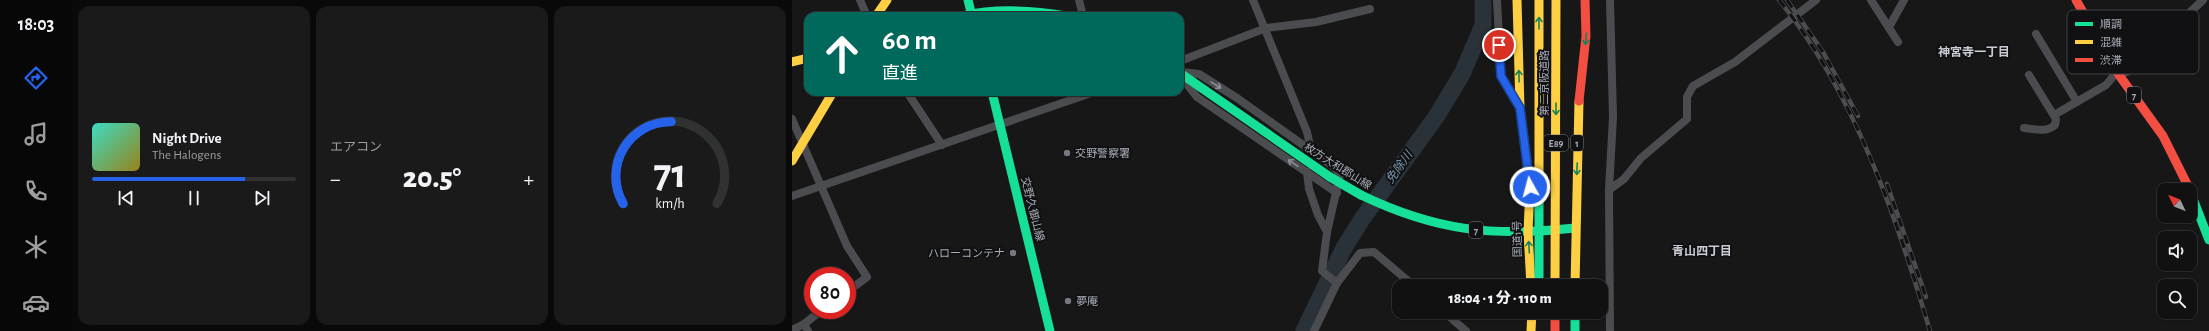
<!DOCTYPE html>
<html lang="ja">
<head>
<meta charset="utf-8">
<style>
	body { margin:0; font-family:"Alegreya Sans","Noto Sans JP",sans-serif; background:#1a1a1a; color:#f1f3f6; height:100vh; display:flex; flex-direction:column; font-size:15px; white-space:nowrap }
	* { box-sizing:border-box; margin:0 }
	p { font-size:13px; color:#9c9d9f }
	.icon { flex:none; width:22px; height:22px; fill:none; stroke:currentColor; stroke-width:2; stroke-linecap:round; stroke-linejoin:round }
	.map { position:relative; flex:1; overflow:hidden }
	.details { display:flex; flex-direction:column; gap:6px; padding:6px; background:#090909; width:720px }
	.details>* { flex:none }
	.hud { position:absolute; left:12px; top:12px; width:380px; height:84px; border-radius:12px; box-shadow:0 1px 3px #0004,0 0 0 1px #303131; background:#00695c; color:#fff; overflow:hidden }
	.needle { width:26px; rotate:313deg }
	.fabs { position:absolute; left:1365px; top:183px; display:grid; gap:8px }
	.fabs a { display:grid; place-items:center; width:40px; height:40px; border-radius:8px; background:#111; box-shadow:0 1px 3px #0004,0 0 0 1px #303131; font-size:20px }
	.speed { position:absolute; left:12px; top:267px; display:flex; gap:8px; font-size:20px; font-weight:700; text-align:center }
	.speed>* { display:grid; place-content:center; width:52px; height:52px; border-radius:50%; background:#111; box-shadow:0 1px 3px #0004,0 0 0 1px #303131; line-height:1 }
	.speed .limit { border:6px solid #d22; background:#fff; color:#111 }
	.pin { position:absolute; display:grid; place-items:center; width:34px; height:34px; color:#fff; margin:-17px; border:2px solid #fff; border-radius:50%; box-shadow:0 1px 4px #0007 }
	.me { position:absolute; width:44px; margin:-22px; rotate:353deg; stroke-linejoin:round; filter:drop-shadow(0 0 3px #0008) }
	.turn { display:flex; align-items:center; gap:14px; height:84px; padding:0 12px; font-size:18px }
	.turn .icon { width:52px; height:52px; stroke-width:2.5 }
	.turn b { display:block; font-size:28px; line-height:34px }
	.big { font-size:30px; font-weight:800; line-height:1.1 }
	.details .tile { flex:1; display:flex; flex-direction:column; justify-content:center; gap:6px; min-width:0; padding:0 14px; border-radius:12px; background:#1a1a1a }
	.details .dial { align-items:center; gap:0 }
	.dial svg { height:104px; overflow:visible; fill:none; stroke:#303131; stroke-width:7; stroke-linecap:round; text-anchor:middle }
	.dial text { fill:#f1f3f6; stroke:none }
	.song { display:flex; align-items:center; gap:12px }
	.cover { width:48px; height:48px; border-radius:6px; background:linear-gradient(135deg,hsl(170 70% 55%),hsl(50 70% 35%)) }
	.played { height:4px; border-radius:2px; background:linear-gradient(90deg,#2563eb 75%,#303131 75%) }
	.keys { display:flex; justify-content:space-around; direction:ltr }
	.heat { display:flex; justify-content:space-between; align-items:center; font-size:22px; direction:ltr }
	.details .tiles { flex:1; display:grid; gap:6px; grid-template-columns:repeat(3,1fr) }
	.trip { position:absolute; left:600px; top:279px; width:216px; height:40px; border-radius:12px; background:#111; box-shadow:0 1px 3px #0004,0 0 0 1px #303131; font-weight:800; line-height:40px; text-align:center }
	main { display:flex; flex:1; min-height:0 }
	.tabs { display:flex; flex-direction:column; width:72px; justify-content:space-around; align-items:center; background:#070707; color:#9c9d9f }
	.tabs .icon { width:28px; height:28px }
	.tabs .current { color:#2563eb }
	.tabs b { font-size:18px; color:#f1f3f6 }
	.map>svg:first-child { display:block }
</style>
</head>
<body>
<main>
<nav class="tabs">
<b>18:03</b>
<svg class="icon current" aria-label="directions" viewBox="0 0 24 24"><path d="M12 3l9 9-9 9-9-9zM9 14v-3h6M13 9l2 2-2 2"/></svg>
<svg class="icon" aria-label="music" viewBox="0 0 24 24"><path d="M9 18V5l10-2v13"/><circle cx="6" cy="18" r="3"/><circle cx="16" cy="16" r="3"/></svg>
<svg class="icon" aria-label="phone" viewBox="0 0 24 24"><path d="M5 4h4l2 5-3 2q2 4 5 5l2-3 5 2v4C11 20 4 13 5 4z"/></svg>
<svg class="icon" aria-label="climate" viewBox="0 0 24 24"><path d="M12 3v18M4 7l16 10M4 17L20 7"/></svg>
<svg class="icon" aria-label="car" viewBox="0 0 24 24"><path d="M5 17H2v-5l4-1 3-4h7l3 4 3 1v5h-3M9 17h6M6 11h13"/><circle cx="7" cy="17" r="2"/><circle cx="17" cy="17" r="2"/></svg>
</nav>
<section class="details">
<div class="tiles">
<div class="tile">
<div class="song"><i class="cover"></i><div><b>Night Drive</b><p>The Halogens</p></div></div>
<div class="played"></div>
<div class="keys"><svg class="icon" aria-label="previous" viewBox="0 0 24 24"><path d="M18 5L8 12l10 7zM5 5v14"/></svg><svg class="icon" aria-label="pause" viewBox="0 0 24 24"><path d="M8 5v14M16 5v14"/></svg><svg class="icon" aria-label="next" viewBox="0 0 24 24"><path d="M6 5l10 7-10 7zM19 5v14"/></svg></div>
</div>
<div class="tile"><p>エアコン</p>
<div class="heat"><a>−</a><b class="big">20.5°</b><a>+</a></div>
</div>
<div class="tile dial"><svg viewBox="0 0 100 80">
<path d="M14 69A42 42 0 1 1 86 69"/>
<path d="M14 69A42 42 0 0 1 51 6" stroke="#2563eb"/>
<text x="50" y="56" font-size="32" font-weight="700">71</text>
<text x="50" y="72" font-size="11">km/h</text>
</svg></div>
</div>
</section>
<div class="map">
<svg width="1417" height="331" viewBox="0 0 1417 331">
	<rect width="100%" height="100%" fill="#171717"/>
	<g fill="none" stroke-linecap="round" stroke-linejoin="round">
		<path stroke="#2a3239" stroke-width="17" d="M 512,331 L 552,248 L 570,219 L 644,117 L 670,74 L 691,25 L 691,0"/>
		<g stroke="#4b4c50" stroke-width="8">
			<path d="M 68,0 L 75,16"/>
			<path d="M 287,0 L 291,16"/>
			<path d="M 461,0 L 515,132 L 517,141 L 514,149"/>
			<path d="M 705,0 L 709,77 L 725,104"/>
			<path d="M 1079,0 L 1106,42"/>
			<path d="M 1097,27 L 1112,0"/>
			<path d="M 1244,34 L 1285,102"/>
			<path d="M 388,61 L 474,28 L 524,22 L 578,9"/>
			<path d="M 389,72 L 407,74 L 445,98 L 542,167 L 548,175 L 535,232"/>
			<path d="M 1327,75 L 1357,62 L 1364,54 L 1380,29 L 1411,0"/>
			<path d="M 391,79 L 405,97 L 545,193"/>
			<path d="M 115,92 L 150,145"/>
			<path d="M 1262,115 L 1314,85 L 1320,78 L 1323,67"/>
			<path d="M 0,119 L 55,246 L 75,277 L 55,292"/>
			<path d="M 1232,128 C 1243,129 1254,133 1263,125 L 1264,119 L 1237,75"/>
			<path d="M 515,172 L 517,189 L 526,215 L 535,232 L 530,271 L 545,283"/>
			<path d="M 817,190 L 832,179 L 849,158 L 895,119 L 895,97 L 901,86 L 943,62 L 1024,0"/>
			<path d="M 0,196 L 302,92"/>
			<path d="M 652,312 L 674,331"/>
			<path d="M 0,330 L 12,324"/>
			<path d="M 16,331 L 12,324 L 30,310"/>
			<path d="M 522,331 L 545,283 L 568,253 L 582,252 L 622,286"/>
			<path d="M 818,331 L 817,190 L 821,117 L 818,0"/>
		</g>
		<g stroke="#16e098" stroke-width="9">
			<path d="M 176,0 L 180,16"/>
			<path d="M 170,16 C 204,8 239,10 274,16"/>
			<path d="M 388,73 L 538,177"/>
			<path d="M 200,92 L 258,331"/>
			<path d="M 1398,191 L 1417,240"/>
			<path d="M 569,195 C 644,231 701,237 783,228"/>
			<path d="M 783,312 L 783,331"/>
		</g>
		<g stroke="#ffcf43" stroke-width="9">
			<path d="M 725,0 L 728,108 L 738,187 L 736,232 L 739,286"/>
			<path d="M 84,16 L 95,0"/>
			<path d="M 0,62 L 16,58"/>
			<path d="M 0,161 L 41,92"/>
			<path d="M 783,286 L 787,101"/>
			<path d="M 739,331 L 740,312"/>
		</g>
		<g stroke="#f24e42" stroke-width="9">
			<path d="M 1284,0 L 1327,75 L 1371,136 L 1398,190"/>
			<path d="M 787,101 L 794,36 L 793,0"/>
			<path d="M 763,312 L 763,331"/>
		</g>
		<defs>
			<g id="rail">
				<path d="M 987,0 C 1063,94 1104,216 1138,331"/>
				<path d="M 995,0 L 1031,52 L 1066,116"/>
				<path d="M 1095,184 L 1134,297"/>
			</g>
		</defs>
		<use href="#rail" stroke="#4b4c4f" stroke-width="4.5"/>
		<use href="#rail" stroke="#111113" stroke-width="3" stroke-dasharray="9" stroke-linecap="butt"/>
		<g stroke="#16e098" stroke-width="9">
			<path d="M 538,177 L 569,195"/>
			<path d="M 747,194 L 747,286"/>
		</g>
		<g stroke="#ffcf43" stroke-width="9">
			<path d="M 747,0 L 747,194"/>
			<path d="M 763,286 L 764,0"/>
		</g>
	</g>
	<defs><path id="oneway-shaft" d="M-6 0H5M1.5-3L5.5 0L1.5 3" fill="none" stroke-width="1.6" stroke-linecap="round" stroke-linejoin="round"/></defs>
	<g stroke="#14835c">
		<use href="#oneway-shaft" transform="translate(747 23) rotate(-90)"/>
		<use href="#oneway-shaft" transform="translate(794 39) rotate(94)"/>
		<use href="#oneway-shaft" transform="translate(727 76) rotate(-91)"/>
		<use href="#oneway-shaft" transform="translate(764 109) rotate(90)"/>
		<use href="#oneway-shaft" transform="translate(785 169) rotate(92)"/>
		<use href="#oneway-shaft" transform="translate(737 247) rotate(-93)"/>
	</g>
	<g stroke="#8c9099">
		<use href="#oneway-shaft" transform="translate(424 85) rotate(32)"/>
		<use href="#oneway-shaft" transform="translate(501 163) rotate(-146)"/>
	</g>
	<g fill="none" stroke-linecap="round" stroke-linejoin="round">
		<defs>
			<path id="route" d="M 707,45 L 709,76 L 728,108 L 738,187"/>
		</defs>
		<use href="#route" stroke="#184099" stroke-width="10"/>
		<use href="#route" stroke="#2563eb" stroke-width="7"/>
	</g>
	<g fill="#757880" stroke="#111113" stroke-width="1.5">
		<circle cx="275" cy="153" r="4"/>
		<circle cx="221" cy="253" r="4"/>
		<circle cx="276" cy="301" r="4"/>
	</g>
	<g text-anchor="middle" stroke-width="4" stroke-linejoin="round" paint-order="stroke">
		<g fill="#111113" stroke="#7b7e86" stroke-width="1">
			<rect x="1335" y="87" width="14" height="16" rx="3"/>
			<rect x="752" y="135" width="24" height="16" rx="3"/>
			<rect x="779" y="135" width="12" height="16" rx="3"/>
			<rect x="677" y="222" width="14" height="16" rx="3"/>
		</g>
		<g font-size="10" font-weight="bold" fill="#a8adb8">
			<text x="1342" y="99">7</text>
			<text x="764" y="147">E89</text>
			<text x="785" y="147">1</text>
			<text x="684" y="234">7</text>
		</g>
		<g font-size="11" fill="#a8adb8" stroke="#111113">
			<text transform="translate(752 83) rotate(-90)" y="4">第二京阪道路</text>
			<text transform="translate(546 166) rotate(32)" y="4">枚方大和郡山線</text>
			<text transform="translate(241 209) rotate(76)" y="4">交野久御山線</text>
			<text transform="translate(725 239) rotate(-91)" y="4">国道1号</text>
		</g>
		<g font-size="11" fill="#a8adb8" stroke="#111113" text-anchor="start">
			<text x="283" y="157">交野警察署</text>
			<text x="213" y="257" text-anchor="end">ハローコンテナ</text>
			<text x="284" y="305">夢庵</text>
		</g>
		<g font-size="12" font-weight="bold" fill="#c9ccd4" stroke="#111113">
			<text x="1182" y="56">神宮寺一丁目</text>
			<text x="910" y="255">青山四丁目</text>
		</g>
		<g font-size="12" font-style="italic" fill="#7f9bb3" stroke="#111113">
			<text transform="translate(607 167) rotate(-54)" y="4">免除川</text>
		</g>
	</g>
	<rect x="1275" y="10" width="132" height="64" rx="6" fill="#111113" stroke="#3e4045" stroke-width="1"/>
	<rect x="1283" y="22" width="18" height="4" fill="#16e098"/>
	<rect x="1283" y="40" width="18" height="4" fill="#ffcf43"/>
	<rect x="1283" y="58" width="18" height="4" fill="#f24e42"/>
	<g font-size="11" fill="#a8adb8">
		<text x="1308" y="28">順調</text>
		<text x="1308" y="46">混雑</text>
		<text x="1308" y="64">渋滞</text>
	</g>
</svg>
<div class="fabs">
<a><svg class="needle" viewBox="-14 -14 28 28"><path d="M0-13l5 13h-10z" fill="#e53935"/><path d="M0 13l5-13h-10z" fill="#9c9d9f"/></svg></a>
<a><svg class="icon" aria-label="sound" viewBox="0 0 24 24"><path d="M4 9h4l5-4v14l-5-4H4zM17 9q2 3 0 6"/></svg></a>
<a><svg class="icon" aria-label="search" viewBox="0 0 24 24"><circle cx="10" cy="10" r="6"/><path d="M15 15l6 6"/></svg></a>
</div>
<div class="speed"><div class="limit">80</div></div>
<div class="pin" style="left:707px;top:45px;background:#d93025"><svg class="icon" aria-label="arrive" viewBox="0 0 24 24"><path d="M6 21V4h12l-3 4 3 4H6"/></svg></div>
<svg class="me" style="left:738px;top:187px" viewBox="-20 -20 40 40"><circle r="17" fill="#2563eb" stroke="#fff" stroke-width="3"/><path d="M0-11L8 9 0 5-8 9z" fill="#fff"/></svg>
<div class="trip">18:04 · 1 分 · 110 m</div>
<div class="hud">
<div class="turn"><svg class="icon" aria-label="ahead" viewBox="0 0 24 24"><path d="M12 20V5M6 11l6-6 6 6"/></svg><div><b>60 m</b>直進</div></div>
</div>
</div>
</main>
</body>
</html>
